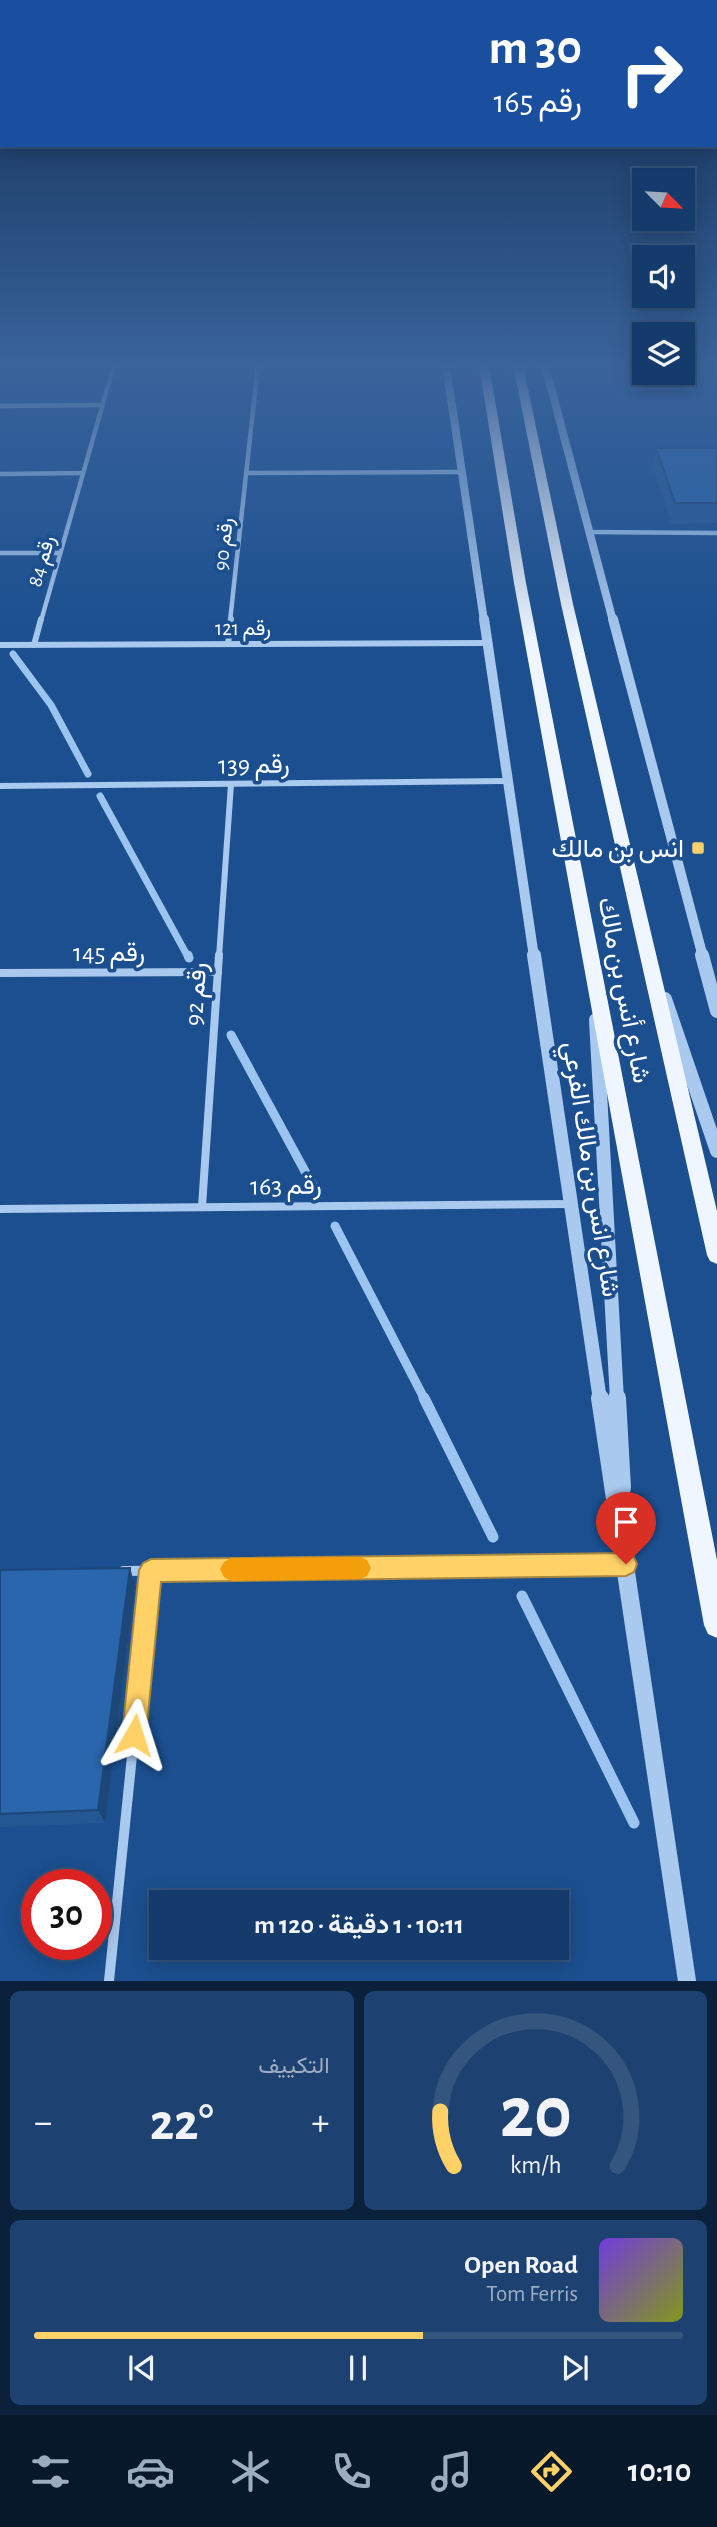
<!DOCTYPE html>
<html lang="ar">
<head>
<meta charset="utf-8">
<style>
	body { margin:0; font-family:"Alegreya Sans",Vazirmatn,sans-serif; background:#1d4271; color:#f1f3f6; direction:rtl; height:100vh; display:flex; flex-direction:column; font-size:26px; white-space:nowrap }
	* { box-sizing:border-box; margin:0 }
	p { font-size:23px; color:#9dadc1 }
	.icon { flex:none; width:38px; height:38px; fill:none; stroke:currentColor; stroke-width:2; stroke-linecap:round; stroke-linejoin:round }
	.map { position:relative; height:1981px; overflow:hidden; direction:ltr }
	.drawer { display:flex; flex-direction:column; gap:10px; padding:10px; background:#0b203b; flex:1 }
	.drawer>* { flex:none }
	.banner { position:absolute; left:0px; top:0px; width:718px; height:147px; box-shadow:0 4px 18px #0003,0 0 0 2px #33557e; direction:rtl; background:#1a4fa0; color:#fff; overflow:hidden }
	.needle { width:46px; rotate:114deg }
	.controls { position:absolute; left:632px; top:168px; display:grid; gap:14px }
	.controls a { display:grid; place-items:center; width:63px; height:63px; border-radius:0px; background:#143b6b; box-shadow:0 4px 18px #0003,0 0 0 2px #33557e; font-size:35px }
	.speed { position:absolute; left:21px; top:1869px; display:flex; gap:14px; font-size:35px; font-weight:700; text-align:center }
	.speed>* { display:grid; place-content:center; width:91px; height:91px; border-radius:50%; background:#143b6b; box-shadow:0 4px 18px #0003,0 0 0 2px #33557e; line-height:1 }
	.speed .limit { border:10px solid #d22; background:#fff; color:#111 }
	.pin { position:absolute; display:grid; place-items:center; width:60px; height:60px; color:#fff; margin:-72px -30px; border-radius:50% 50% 50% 0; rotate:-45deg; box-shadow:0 0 7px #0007 }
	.pin .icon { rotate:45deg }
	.me { position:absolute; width:77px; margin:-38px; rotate:6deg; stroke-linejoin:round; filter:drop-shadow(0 0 5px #0008) }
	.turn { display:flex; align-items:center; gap:24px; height:147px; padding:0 21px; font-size:32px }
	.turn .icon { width:91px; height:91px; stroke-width:2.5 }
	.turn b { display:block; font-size:49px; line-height:60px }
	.big { font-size:52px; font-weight:700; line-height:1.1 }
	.drawer .card { flex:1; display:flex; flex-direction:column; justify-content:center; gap:10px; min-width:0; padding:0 24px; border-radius:10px; background:#1d4271 }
	.drawer .dial { align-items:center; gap:0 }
	.dial svg { height:182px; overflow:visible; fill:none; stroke:#33557e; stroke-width:7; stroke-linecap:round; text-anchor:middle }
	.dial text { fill:#f1f3f6; stroke:none }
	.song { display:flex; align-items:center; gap:21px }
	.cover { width:84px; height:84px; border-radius:10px; background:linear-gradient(135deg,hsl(260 70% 55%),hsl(70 70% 35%)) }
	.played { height:7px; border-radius:4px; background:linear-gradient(90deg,#ffd166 60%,#33557e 60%) }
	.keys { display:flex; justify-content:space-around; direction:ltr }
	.heat { display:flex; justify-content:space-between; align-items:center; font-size:38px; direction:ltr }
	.drawer .tiles { flex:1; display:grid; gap:10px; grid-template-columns:1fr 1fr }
	.card:last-child { grid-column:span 2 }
	.trip { position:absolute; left:149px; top:1890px; width:420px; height:70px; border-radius:0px; background:#143b6b; box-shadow:0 4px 18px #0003,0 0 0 2px #33557e; font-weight:700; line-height:70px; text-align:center; direction:rtl }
	.dock { display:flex; height:112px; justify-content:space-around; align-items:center; background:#08182b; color:#9dadc1 }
	.dock .icon { width:49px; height:49px }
	.dock .active { color:#ffd166 }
	.dock b { font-size:32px; color:#f1f3f6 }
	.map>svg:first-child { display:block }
</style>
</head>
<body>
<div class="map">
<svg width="717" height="1981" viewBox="0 0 717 1981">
	<rect width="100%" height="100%" fill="#1b4f8f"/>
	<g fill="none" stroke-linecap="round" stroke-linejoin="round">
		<g stroke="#9cc4f0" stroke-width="7">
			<path d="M 13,654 L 51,705 L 88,774"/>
			<path d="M 100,796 L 188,957"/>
		</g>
		<g stroke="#9cc4f0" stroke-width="9">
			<path d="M 188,955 L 189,958"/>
			<path d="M 231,1035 L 313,1186"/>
			<path d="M 335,1226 L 425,1400"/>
		</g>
		<g stroke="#9cc4f0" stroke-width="11">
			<path d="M 424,1398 L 493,1537"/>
			<path d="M 522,1596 L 634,1823"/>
		</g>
		<g stroke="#a9c9ee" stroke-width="4.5">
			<path d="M 0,406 L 102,405"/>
			<path d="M 246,473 L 461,472"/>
			<path d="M 0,474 L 83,473"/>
			<path d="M 590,532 L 717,533"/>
			<path d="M 0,553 L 60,553"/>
			<path d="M 41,621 L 114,365"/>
			<path d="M 230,621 L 258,365"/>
		</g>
		<g stroke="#a9c9ee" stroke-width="6">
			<path d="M 228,644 L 231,619"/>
			<path d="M 0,645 L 487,643"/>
			<path d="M 34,645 L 41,619"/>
			<path d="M 0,786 L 508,781"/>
			<path d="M 219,957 L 231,784"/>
		</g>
		<g stroke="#a9c9ee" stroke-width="8">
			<path d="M 0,973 L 218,972"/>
			<path d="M 202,1207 L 219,955"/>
			<path d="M 0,1209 L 572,1204"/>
		</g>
		<g stroke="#a9c9ee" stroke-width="10">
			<path d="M 123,1571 L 622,1565"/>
			<path d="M 109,1981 L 151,1570"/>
		</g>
		<g stroke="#a9c9ee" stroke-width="8">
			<path d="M 446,365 L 484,621"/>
			<path d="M 545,365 L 613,621"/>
		</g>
		<g stroke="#a9c9ee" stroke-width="10">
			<path d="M 484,619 L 534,957"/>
			<path d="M 613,619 L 703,957"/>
		</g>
		<g stroke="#a9c9ee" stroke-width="14">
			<path d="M 534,955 L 600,1400"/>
			<path d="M 702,955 L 717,1011"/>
			<path d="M 665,999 L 717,1151"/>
			<path d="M 596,1020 L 617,1400"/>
		</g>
		<g stroke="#a9c9ee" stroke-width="18">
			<path d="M 600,1398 L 687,1981"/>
			<path d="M 617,1398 L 622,1488"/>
		</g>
		<g fill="#f0f6ff" fill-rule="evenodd">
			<path d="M 479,365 L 489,365 L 526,583 L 717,1560 L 717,1638 L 708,1634 L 704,1625 L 514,583 Z"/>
			<path d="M 513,365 L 523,365 L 573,604 L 717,1211 L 717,1264 L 710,1261 L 707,1255 L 561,604 Z"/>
		</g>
	</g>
	<g fill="#245895">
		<path d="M 656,448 L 717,448 L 717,523 L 672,524 L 653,468 Z"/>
		<path d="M 130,1568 L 135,1586 L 105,1823 L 0,1827 L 0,1570 Z"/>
	</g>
	<path fill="#1d4779" d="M 130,1568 L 135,1586 L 105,1823 L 98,1810 Z"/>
	<g fill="#2a66ad" stroke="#1d4779" stroke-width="2">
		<path d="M 656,448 L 717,448 L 717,503 L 675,503 Z"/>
		<path d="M 130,1568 L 98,1810 L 0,1814 L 0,1570 Z"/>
	</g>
	<linearGradient id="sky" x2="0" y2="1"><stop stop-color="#0f2b4f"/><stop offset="0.57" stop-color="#39639b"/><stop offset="1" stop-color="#39639b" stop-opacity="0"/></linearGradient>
	<rect width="717" height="642" fill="url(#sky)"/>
	<path fill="#ffd166" stroke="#a68842" stroke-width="2" d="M 626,1553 L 634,1557 L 637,1564 L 634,1572 L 626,1576 L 161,1582 L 146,1735 L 143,1743 L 134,1747 L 126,1743 L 122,1735 L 139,1570 L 143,1563 L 151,1559 Z"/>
	<path fill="#f59e0b" d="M 360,1557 L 367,1560 L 371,1568 L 367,1576 L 360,1579 L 231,1581 L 224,1577 L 220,1569 L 224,1562 L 231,1558 Z"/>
	<rect fill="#ffd166" stroke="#1b4f8f" stroke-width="2.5" x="691" y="841" width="14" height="14" rx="3.5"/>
	<g text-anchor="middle" stroke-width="7" stroke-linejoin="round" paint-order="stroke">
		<g font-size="21" fill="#fff" stroke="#1b4f8f">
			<text transform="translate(223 544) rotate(-84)" y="7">رقم 90</text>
			<text transform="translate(41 561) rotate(-74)" y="7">رقم 84</text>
			<text x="243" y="635">رقم 121</text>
		</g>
		<g font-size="26" fill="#fff" stroke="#1b4f8f">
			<text transform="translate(254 764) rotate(-1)" y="9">رقم 139</text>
			<text x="109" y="961">رقم 145</text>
			<text transform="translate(625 990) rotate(79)" y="9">شارع أنس بن مالك</text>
			<text transform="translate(195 994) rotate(-86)" y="9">رقم 92</text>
			<text transform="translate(592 1169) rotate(81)" y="9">شارع انس بن مالك الفرعي</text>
			<text transform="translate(286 1185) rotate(-1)" y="9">رقم 163</text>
		</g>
		<g font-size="26" fill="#fff" stroke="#1b4f8f" text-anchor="end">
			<text x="684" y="857">انس بن مالك</text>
		</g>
	</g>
</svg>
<div class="controls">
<a><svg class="needle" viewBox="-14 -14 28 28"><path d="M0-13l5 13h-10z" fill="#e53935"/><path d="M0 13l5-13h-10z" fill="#9dadc1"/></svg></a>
<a><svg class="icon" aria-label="sound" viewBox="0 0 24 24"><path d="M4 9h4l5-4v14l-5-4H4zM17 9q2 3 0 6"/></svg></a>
<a><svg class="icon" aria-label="layers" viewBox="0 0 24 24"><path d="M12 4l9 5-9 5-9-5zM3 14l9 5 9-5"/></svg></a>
</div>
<div class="speed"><div class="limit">30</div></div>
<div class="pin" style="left:626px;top:1564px;background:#d93025"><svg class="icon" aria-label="arrive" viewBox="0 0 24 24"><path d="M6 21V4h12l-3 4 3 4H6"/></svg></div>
<svg class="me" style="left:134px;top:1735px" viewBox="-20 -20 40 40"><path d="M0-17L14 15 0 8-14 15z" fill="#ffd166" stroke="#fff" stroke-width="4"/></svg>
<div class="trip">10:11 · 1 دقيقة · 120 m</div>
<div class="banner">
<div class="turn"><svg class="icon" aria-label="right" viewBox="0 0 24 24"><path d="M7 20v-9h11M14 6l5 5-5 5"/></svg><div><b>30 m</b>رقم 165</div></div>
</div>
</div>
<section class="drawer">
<div class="tiles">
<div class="card dial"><svg viewBox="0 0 100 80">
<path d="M14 69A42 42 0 1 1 86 69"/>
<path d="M14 69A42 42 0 0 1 8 45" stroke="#ffd166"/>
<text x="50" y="56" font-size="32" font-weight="700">20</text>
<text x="50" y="72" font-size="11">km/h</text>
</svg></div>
<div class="card"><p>التكييف</p>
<div class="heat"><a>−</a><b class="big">22°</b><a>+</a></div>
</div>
<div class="card">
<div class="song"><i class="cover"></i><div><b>Open Road</b><p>Tom Ferris</p></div></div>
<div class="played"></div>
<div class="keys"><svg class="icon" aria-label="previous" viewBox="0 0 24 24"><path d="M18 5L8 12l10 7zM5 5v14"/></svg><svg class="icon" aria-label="pause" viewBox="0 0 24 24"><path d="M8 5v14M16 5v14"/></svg><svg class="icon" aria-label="next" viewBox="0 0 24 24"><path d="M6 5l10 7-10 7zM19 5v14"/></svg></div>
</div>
</div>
</section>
<nav class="dock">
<b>10:10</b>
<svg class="icon active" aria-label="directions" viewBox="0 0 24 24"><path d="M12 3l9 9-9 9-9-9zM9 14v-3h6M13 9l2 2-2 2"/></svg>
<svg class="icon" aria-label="music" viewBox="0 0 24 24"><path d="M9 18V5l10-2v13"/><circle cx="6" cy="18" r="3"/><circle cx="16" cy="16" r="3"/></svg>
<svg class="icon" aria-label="phone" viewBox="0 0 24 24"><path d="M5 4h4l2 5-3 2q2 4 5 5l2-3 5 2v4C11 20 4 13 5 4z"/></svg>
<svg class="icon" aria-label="climate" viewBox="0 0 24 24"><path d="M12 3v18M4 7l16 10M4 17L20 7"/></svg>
<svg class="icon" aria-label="car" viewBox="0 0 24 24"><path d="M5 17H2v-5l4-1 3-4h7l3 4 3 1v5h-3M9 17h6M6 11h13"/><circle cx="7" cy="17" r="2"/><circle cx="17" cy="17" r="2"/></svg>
<svg class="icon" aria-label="filters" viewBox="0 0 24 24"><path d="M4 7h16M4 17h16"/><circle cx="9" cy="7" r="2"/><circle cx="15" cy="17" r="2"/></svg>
</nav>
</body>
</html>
